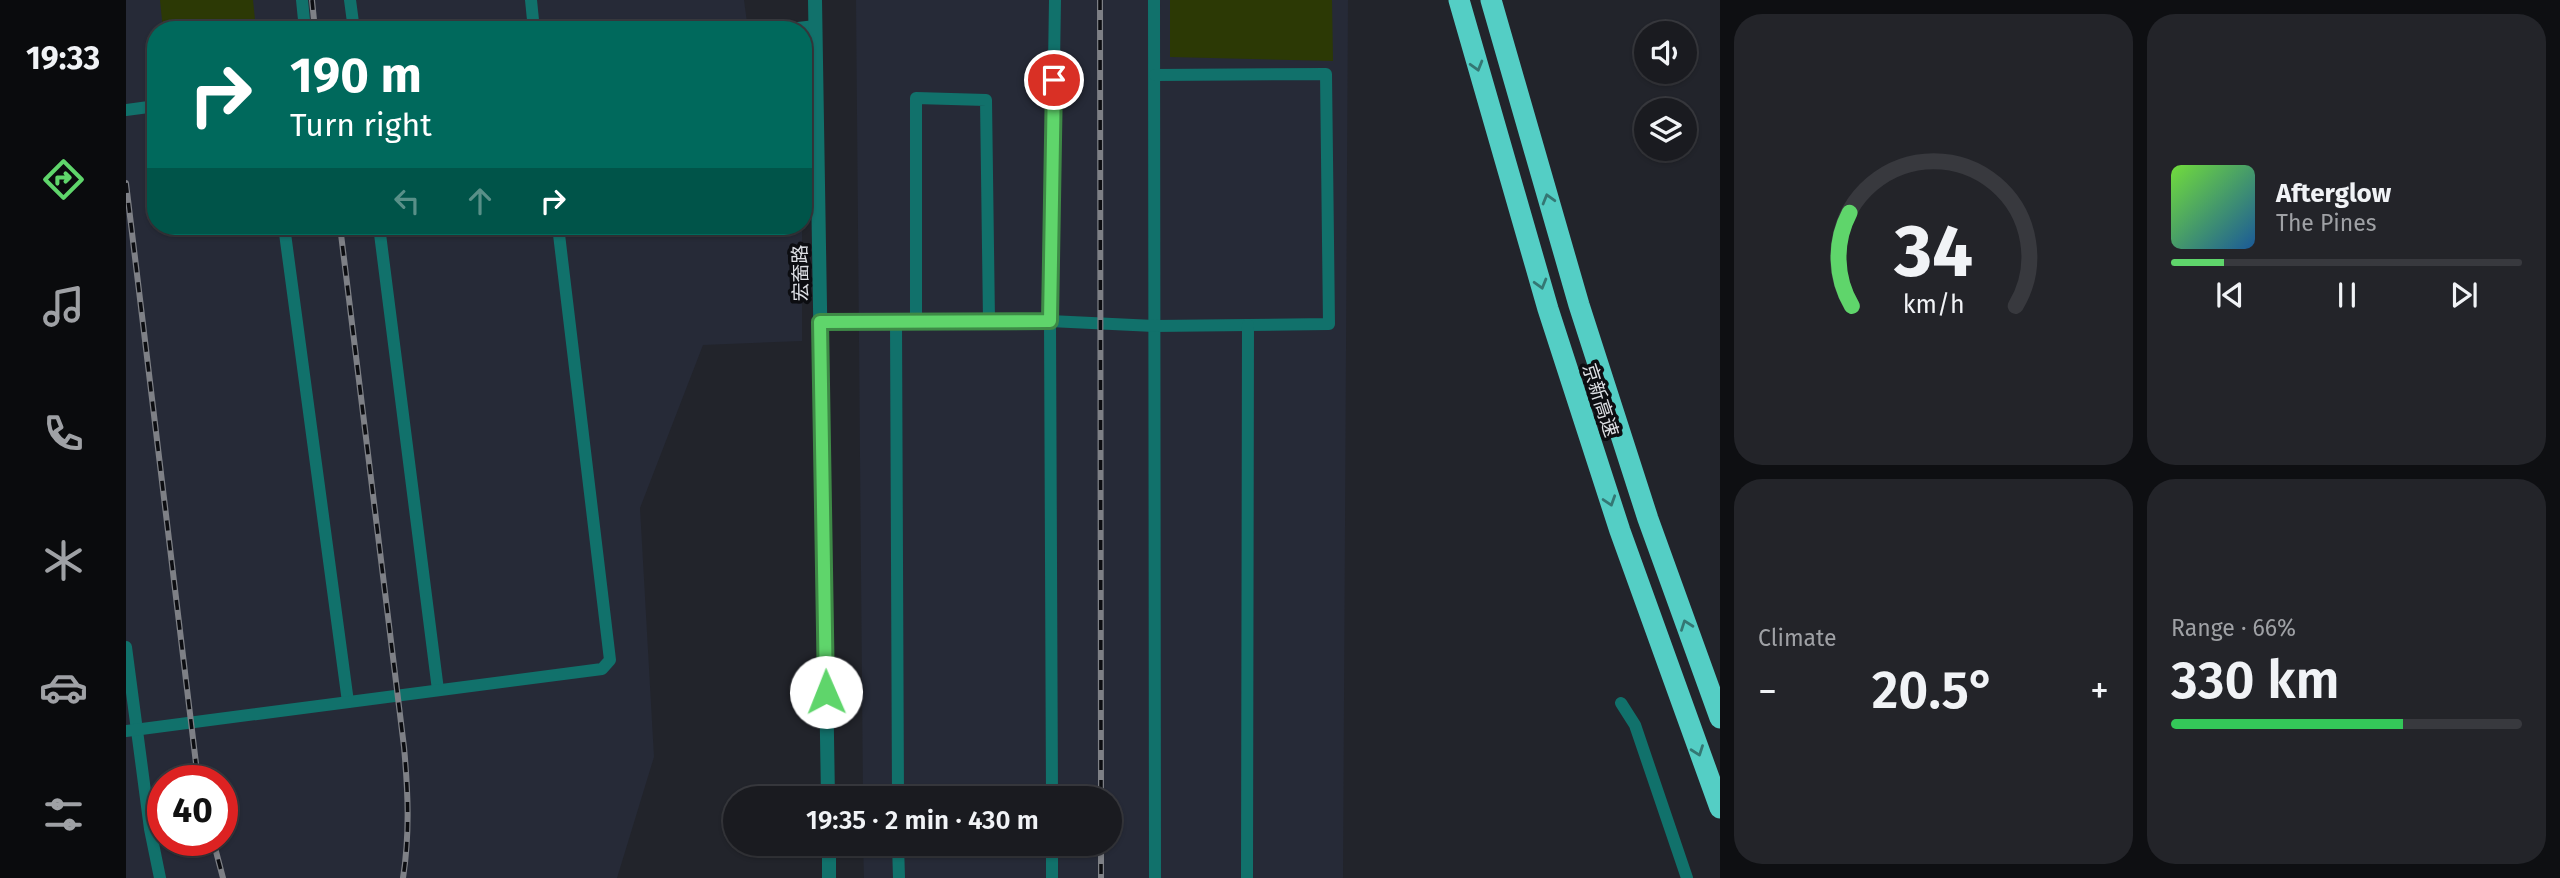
<!DOCTYPE html>
<html lang="en">
<head>
<meta charset="utf-8">
<style>
	body { margin:0; font-family:"Fira Sans","Noto Sans SC",sans-serif; background:#232429; color:#f1f3f6; height:100vh; display:flex; flex-direction:column; font-size:26px; white-space:nowrap }
	* { box-sizing:border-box; margin:0 }
	p { font-size:23px; color:#9fa1a5 }
	.icon { flex:none; width:38px; height:38px; fill:none; stroke:currentColor; stroke-width:2; stroke-linecap:round; stroke-linejoin:round }
	.map { position:relative; flex:1; overflow:hidden }
	.drawer { display:flex; flex-direction:column; gap:14px; padding:14px; background:#0e0f12; width:840px }
	.drawer>* { flex:none }
	.banner { position:absolute; left:21px; top:21px; width:665px; height:214px; border-radius:28px; box-shadow:0 2px 5px #0004,0 0 0 2px #38393e; background:#00695c; color:#fff; overflow:hidden }
	.fabs { position:absolute; left:1508px; top:21px; display:grid; gap:14px }
	.fabs a { display:grid; place-items:center; width:63px; height:63px; border-radius:50%; background:#1a1b20; box-shadow:0 2px 5px #0004,0 0 0 2px #38393e; font-size:35px }
	.speed { position:absolute; left:21px; top:765px; display:flex; gap:14px; font-size:35px; font-weight:700; text-align:center }
	.speed>* { display:grid; place-content:center; width:91px; height:91px; border-radius:50%; background:#1a1b20; box-shadow:0 2px 5px #0004,0 0 0 2px #38393e; line-height:1 }
	.speed .limit { border:10px solid #d22; background:#fff; color:#111 }
	.pin { position:absolute; display:grid; place-items:center; width:60px; height:60px; color:#fff; margin:-30px; border:4px solid #fff; border-radius:50%; box-shadow:0 2px 7px #0007 }
	.me { position:absolute; width:77px; margin:-38px; rotate:359deg; stroke-linejoin:round; filter:drop-shadow(0 0 5px #0008) }
	.turn { display:flex; align-items:center; gap:24px; height:147px; padding:0 28px; font-size:32px }
	.turn .icon { width:91px; height:91px; stroke-width:2.5 }
	.turn b { display:block; font-size:49px; line-height:60px }
	.lanes { display:flex; align-items:center; height:66px; padding:0 28px; background:#0003; justify-content:center; gap:35px; direction:ltr }
	.lanes .off { opacity:.35 }
	.big { font-size:52px; font-weight:600; line-height:1.1 }
	.drawer .tile { flex:1; display:flex; flex-direction:column; justify-content:center; gap:10px; min-width:0; padding:0 24px; border-radius:28px; background:#232429 }
	.drawer .dial { align-items:center; gap:0 }
	.dial svg { height:182px; overflow:visible; fill:none; stroke:#38393e; stroke-width:7; stroke-linecap:round; text-anchor:middle }
	.dial text { fill:#f1f3f6; stroke:none }
	.song { display:flex; align-items:center; gap:21px }
	.cover { width:84px; height:84px; border-radius:10px; background:linear-gradient(135deg,hsl(100 70% 55%),hsl(210 70% 35%)) }
	.played { height:7px; border-radius:4px; background:linear-gradient(90deg,#5fd56b 15%,#38393e 15%) }
	.keys { display:flex; justify-content:space-around; direction:ltr }
	.heat { display:flex; justify-content:space-between; align-items:center; font-size:38px; direction:ltr }
	.charge { height:10px; border-radius:5px; background:linear-gradient(90deg,#34c759 66%,#38393e 0) }
	.drawer .tiles { flex:1; display:grid; gap:14px; grid-template-columns:repeat(2,1fr) }
	.trip { position:absolute; left:597px; top:786px; width:399px; height:70px; border-radius:35px; background:#1a1b20; box-shadow:0 2px 5px #0004,0 0 0 2px #38393e; font-weight:600; line-height:70px; text-align:center }
	main { display:flex; flex:1; min-height:0 }
	.tab-bar { display:flex; flex-direction:column; width:126px; justify-content:space-around; align-items:center; background:#0a0b0d; color:#9fa1a5 }
	.tab-bar .icon { width:49px; height:49px }
	.tab-bar .active { color:#5fd56b }
	.tab-bar b { font-size:32px; color:#f1f3f6 }
	.map>svg:first-child { display:block }
</style>
</head>
<body>
<main>
<nav class="tab-bar">
<b>19:33</b>
<svg class="icon active" aria-label="directions" viewBox="0 0 24 24"><path d="M12 3l9 9-9 9-9-9zM9 14v-3h6M13 9l2 2-2 2"/></svg>
<svg class="icon" aria-label="music" viewBox="0 0 24 24"><path d="M9 18V5l10-2v13"/><circle cx="6" cy="18" r="3"/><circle cx="16" cy="16" r="3"/></svg>
<svg class="icon" aria-label="phone" viewBox="0 0 24 24"><path d="M5 4h4l2 5-3 2q2 4 5 5l2-3 5 2v4C11 20 4 13 5 4z"/></svg>
<svg class="icon" aria-label="climate" viewBox="0 0 24 24"><path d="M12 3v18M4 7l16 10M4 17L20 7"/></svg>
<svg class="icon" aria-label="car" viewBox="0 0 24 24"><path d="M5 17H2v-5l4-1 3-4h7l3 4 3 1v5h-3M9 17h6M6 11h13"/><circle cx="7" cy="17" r="2"/><circle cx="17" cy="17" r="2"/></svg>
<svg class="icon" aria-label="filters" viewBox="0 0 24 24"><path d="M4 7h16M4 17h16"/><circle cx="9" cy="7" r="2"/><circle cx="15" cy="17" r="2"/></svg>
</nav>
<div class="map">
<svg width="1594" height="878" viewBox="0 0 1594 878">
	<rect width="100%" height="100%" fill="#22242b"/>
	<g fill="#262a37" fill-rule="evenodd">
		<path d="M 0,0 L 618,0 L 622,30 L 30,30 L 30,226 L 676,226 L 676,341 L 577,345 L 514,508 L 528,757 L 491,878 L 0,878 ZM 37,780 L 96,780 L 96,840 L 37,840 Z"/>
		<path d="M 730,0 L 1222,0 L 1217,878 L 738,878 L 737,844 L 984,844 L 984,798 L 737,798 Z"/>
	</g>
	<g fill="#2c3905">
		<path d="M 34,0 L 127,0 L 130,30 L 37,30 Z"/>
		<path d="M 1044,0 L 1206,0 L 1207,61 L 1044,57 Z"/>
	</g>
	<g fill="none" stroke-linecap="round" stroke-linejoin="round">
		<g stroke="#11716b" stroke-width="12">
			<path d="M 176,0 L 179,30"/>
			<path d="M 224,0 L 228,30"/>
			<path d="M 405,0 L 408,30"/>
			<path d="M 1028,0 L 1029,878"/>
			<path d="M 655,30 L 689,26"/>
			<path d="M 0,110 L 30,106"/>
			<path d="M 158,226 L 222,702"/>
			<path d="M 253,226 L 312,690"/>
			<path d="M 694,322 L 924,321 L 1028,326 L 1203,324 L 1200,74 L 1029,75"/>
			<path d="M 770,322 L 772,798"/>
			<path d="M 790,322 L 790,98 L 860,100 L 863,321"/>
			<path d="M 0,647 L 24,829 L 34,878"/>
			<path d="M 1495,703 L 1509,725 L 1561,878"/>
			<path d="M 0,731 L 476,669 L 484,660 L 432,226"/>
			<path d="M 926,798 L 924,321 L 929,0"/>
			<path d="M 772,844 L 773,878"/>
			<path d="M 926,844 L 926,878"/>
			<path d="M 1121,878 L 1122,325"/>
		</g>
		<g stroke="#11716b" stroke-width="14">
			<path d="M 689,0 L 702,798"/>
			<path d="M 703,844 L 703,878"/>
		</g>
		<g stroke="#54cec5" stroke-width="21">
			<path d="M 1333,0 L 1422,309 L 1494,531 L 1594,808"/>
			<path d="M 1365,0 L 1453,305 L 1522,519 L 1594,718"/>
		</g>
		<defs>
			<g id="rail">
				<path d="M 186,0 L 189,30"/>
				<path d="M 974,0 L 975,798"/>
				<path d="M 0,183 L 72,780"/>
				<path d="M 214,226 L 278,747 C 282,791 284,833 277,878"/>
				<path d="M 87,840 L 97,878"/>
				<path d="M 975,844 L 975,878"/>
			</g>
		</defs>
		<use href="#rail" stroke="#7e8086" stroke-width="6"/>
		<use href="#rail" stroke="#0c0d11" stroke-width="3.5" stroke-dasharray="10" stroke-linecap="butt"/>
	</g>
	<defs><path id="oneway-chevron" d="M-2-3.5L2.5 0L-2 3.5" fill="none" stroke-width="1.6" stroke-linecap="round" stroke-linejoin="round" transform="scale(1.75)"/></defs>
	<g stroke="#347774">
		<use href="#oneway-chevron" transform="translate(1351 66) rotate(74)"/>
		<use href="#oneway-chevron" transform="translate(1422 199) rotate(-106)"/>
		<use href="#oneway-chevron" transform="translate(1415 284) rotate(74)"/>
		<use href="#oneway-chevron" transform="translate(1484 501) rotate(72)"/>
		<use href="#oneway-chevron" transform="translate(1560 625) rotate(-110)"/>
		<use href="#oneway-chevron" transform="translate(1572 751) rotate(70)"/>
	</g>
	<g fill="none" stroke-linecap="round" stroke-linejoin="round">
		<defs>
			<path id="route" d="M 700,692 L 694,322 L 924,321 L 928,80"/>
		</defs>
		<use href="#route" stroke="#3e8a46" stroke-width="18"/>
		<use href="#route" stroke="#5fd56b" stroke-width="12"/>
	</g>
	<g text-anchor="middle" stroke-width="7" stroke-linejoin="round" paint-order="stroke">
		<g font-size="19" fill="#dee0e5" stroke="#0c0d11">
			<text transform="translate(674 273) rotate(-91)" y="7">宏奤路</text>
			<text transform="translate(1475 400) rotate(72)" y="7">京新高速</text>
		</g>
	</g>
</svg>
<div class="fabs">
<a><svg class="icon" aria-label="sound" viewBox="0 0 24 24"><path d="M4 9h4l5-4v14l-5-4H4zM17 9q2 3 0 6"/></svg></a>
<a><svg class="icon" aria-label="layers" viewBox="0 0 24 24"><path d="M12 4l9 5-9 5-9-5zM3 14l9 5 9-5"/></svg></a>
</div>
<div class="speed"><div class="limit">40</div></div>
<div class="pin" style="left:928px;top:80px;background:#d93025"><svg class="icon" aria-label="arrive" viewBox="0 0 24 24"><path d="M6 21V4h12l-3 4 3 4H6"/></svg></div>
<svg class="me" style="left:700px;top:692px" viewBox="-20 -20 40 40"><circle r="19" fill="#fff"/><path d="M0-13L10 11 0 6-10 11z" fill="#5fd56b"/></svg>
<div class="trip">19:35 · 2 min · 430 m</div>
<div class="banner">
<div class="turn"><svg class="icon" aria-label="right" viewBox="0 0 24 24"><path d="M7 20v-9h11M14 6l5 5-5 5"/></svg><div><b>190 m</b>Turn right</div></div>
<div class="lanes"><svg class="icon off" aria-label="left" viewBox="0 0 24 24"><path d="M17 20v-9H6M10 6l-5 5 5 5"/></svg><svg class="icon off" aria-label="ahead" viewBox="0 0 24 24"><path d="M12 20V5M6 11l6-6 6 6"/></svg><svg class="icon" aria-label="right" viewBox="0 0 24 24"><path d="M7 20v-9h11M14 6l5 5-5 5"/></svg></div>
</div>
</div>
<section class="drawer">
<div class="tiles">
<div class="tile dial"><svg viewBox="0 0 100 80">
<path d="M14 69A42 42 0 1 1 86 69"/>
<path d="M14 69A42 42 0 0 1 13 28" stroke="#5fd56b"/>
<text x="50" y="56" font-size="32" font-weight="700">34</text>
<text x="50" y="72" font-size="11">km/h</text>
</svg></div>
<div class="tile">
<div class="song"><i class="cover"></i><div><b>Afterglow</b><p>The Pines</p></div></div>
<div class="played"></div>
<div class="keys"><svg class="icon" aria-label="previous" viewBox="0 0 24 24"><path d="M18 5L8 12l10 7zM5 5v14"/></svg><svg class="icon" aria-label="pause" viewBox="0 0 24 24"><path d="M8 5v14M16 5v14"/></svg><svg class="icon" aria-label="next" viewBox="0 0 24 24"><path d="M6 5l10 7-10 7zM19 5v14"/></svg></div>
</div>
<div class="tile"><p>Climate</p>
<div class="heat"><a>−</a><b class="big">20.5°</b><a>+</a></div>
</div>
<div class="tile"><p>Range · 66%</p><b class="big">330 km</b><div class="charge"></div></div>
</div>
</section>
</main>
</body>
</html>
